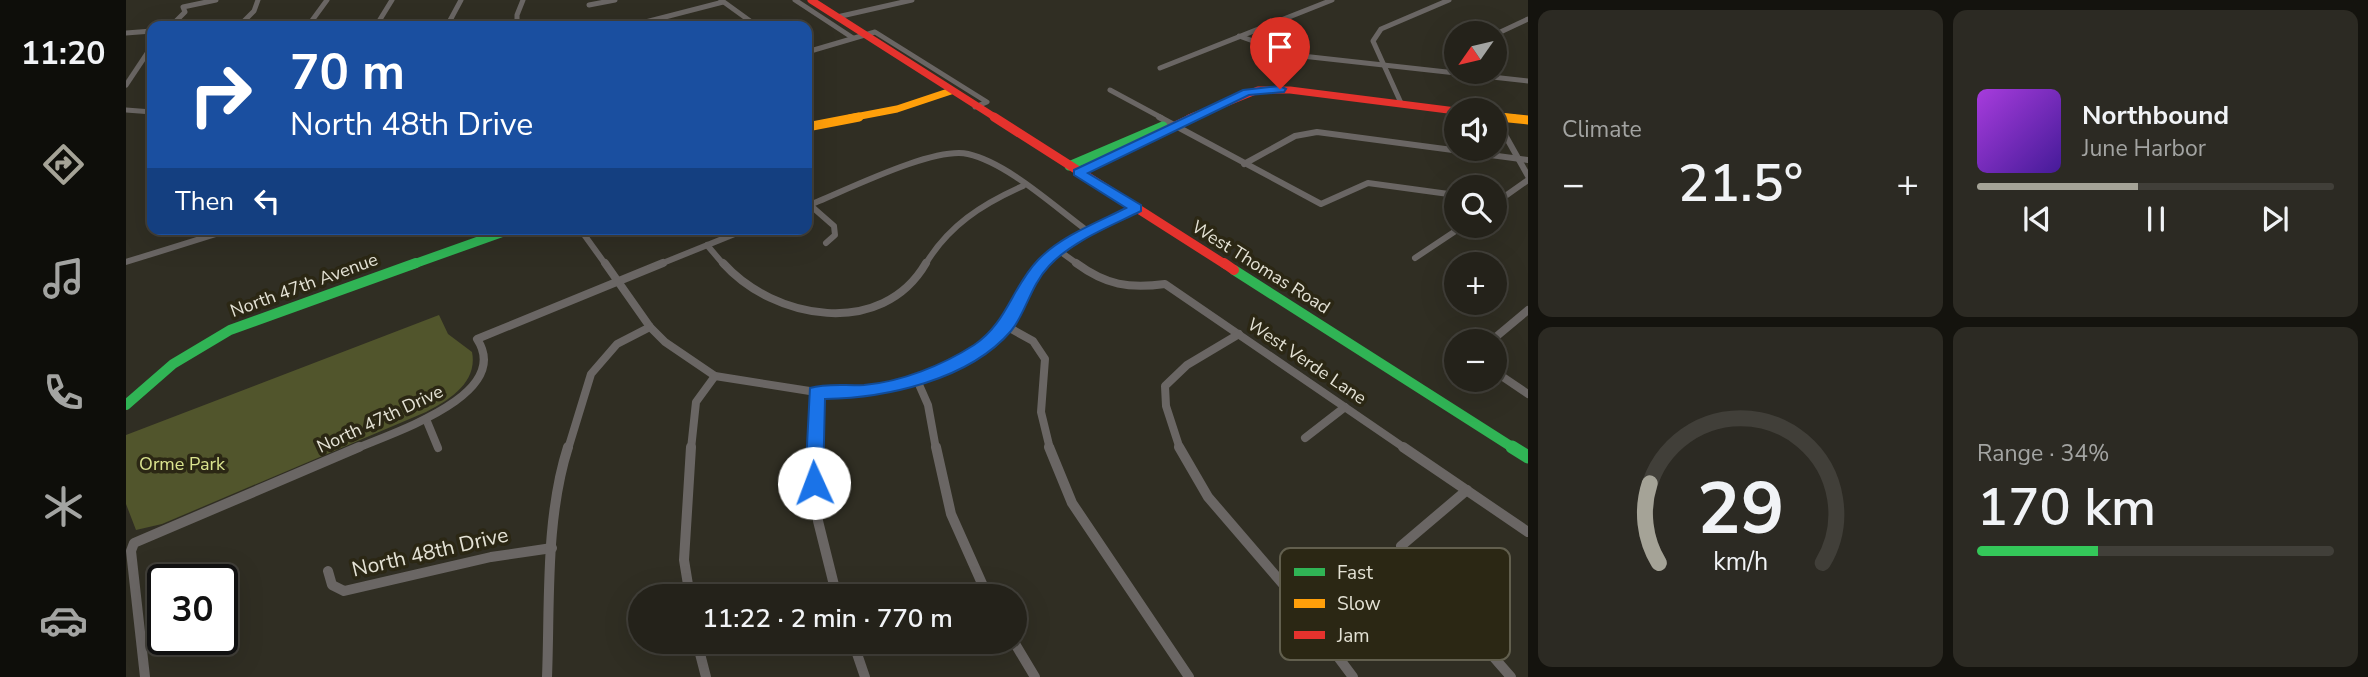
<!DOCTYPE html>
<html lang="en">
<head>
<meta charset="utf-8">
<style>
	body { margin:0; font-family:"Nunito Sans",sans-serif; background:#2c2a23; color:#f1f3f6; height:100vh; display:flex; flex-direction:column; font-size:26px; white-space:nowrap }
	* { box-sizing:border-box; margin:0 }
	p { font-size:23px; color:#a3a4a2 }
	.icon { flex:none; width:38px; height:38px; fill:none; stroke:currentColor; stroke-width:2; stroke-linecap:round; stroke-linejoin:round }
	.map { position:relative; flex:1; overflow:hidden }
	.sheet { display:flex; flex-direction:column; gap:10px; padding:10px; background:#14130e; width:840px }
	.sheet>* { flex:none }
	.top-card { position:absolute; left:21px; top:21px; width:665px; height:214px; border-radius:14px; box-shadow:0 7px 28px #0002,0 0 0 2px #413f39; background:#1a4fa0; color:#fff; overflow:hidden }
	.needle { width:46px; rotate:236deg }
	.tools { position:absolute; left:1318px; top:21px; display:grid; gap:14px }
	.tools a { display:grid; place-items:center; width:63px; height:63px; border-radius:50%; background:#24221a; box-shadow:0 7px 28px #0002,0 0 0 2px #413f39; font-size:35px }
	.speed { position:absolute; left:21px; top:564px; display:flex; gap:14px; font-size:35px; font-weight:700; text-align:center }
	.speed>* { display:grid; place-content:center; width:91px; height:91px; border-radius:50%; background:#24221a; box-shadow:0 7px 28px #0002,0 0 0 2px #413f39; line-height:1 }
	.speed .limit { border:4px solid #111; border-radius:10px; background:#fff; color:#111 }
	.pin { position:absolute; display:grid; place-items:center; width:60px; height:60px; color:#fff; margin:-72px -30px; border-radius:50% 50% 50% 0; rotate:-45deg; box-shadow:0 0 7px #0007 }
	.pin .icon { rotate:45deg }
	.me { position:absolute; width:77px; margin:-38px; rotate:358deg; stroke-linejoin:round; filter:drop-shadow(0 0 5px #0008) }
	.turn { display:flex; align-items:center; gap:24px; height:147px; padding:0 28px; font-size:32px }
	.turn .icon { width:91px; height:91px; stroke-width:2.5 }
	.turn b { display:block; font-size:49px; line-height:60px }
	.then { display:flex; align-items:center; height:66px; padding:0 28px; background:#0003; gap:14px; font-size:26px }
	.big { font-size:52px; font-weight:600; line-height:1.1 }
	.sheet .tile { flex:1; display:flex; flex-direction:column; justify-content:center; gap:10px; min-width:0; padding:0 24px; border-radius:14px; background:#2c2a23 }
	.sheet .dial { align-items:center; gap:0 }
	.dial svg { height:182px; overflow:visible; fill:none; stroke:#413f39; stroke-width:7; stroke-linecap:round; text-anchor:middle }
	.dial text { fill:#f1f3f6; stroke:none }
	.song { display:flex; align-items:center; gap:21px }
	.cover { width:84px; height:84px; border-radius:10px; background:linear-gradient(135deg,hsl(280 70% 55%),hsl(260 70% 35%)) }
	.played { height:7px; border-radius:4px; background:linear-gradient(90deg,#a5a397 45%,#413f39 45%) }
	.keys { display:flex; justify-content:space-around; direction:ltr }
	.heat { display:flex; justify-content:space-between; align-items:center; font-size:38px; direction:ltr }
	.charge { height:10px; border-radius:5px; background:linear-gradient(90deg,#34c759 34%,#413f39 0) }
	.sheet .tiles { flex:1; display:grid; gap:10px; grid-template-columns:repeat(2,1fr) }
	.trip { position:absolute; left:502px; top:584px; width:399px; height:70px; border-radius:35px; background:#24221a; box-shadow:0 7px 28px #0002,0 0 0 2px #413f39; font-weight:600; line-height:70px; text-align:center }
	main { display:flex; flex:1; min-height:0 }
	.dock { display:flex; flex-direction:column; width:126px; justify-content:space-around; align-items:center; background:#0e0e0a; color:#a3a4a2 }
	.dock .icon { width:49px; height:49px }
	.dock .on { color:#a5a397 }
	.dock b { font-size:32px; color:#f1f3f6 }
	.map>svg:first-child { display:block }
</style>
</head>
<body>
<main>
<nav class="dock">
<b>11:20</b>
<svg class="icon on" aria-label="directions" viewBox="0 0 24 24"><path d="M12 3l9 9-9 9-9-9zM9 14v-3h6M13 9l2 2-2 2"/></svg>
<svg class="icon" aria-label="music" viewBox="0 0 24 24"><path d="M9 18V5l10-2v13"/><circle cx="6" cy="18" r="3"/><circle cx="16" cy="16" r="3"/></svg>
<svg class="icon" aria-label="phone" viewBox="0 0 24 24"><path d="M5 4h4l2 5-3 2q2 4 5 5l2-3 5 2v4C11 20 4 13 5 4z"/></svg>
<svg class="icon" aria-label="climate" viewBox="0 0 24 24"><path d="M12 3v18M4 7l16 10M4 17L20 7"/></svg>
<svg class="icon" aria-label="car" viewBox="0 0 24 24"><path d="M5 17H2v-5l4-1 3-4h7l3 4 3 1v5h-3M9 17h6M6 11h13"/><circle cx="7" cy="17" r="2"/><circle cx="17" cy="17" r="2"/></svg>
</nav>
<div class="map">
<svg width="1402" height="677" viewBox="0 0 1402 677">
	<rect width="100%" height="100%" fill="#302e23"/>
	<path fill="#51552c" d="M 313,315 L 322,334 L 346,352 C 352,382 324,400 300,412 L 36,524 L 10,530 L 0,504 L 0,435 Z"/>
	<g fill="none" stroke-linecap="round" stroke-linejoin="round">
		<g stroke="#6a6664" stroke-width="5">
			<path d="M 595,0 L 631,26"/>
			<path d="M 669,0 L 727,38"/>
			<path d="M 463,5 L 489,0"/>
			<path d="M 711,17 L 786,0"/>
			<path d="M 45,26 L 59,12 L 57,7 L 90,0"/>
			<path d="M 113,26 L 128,11 L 132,0"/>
			<path d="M 182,26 L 201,0"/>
			<path d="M 250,26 L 266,0"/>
			<path d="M 321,26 L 335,0"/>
			<path d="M 391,26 L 391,15 L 397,0"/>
			<path d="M 504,26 L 597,2"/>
			<path d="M 0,33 L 26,31"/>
			<path d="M 1368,35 L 1402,19"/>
			<path d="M 1113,36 L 1167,55 L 1402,81"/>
			<path d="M 681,52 L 749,32 L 861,102 L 849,107"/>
			<path d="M 1034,68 L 1206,0"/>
			<path d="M 0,85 L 26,46"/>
			<path d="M 984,90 L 1036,118"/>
			<path d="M 1275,103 L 1247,41 L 1255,29 L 1323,0"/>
			<path d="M 0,110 L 26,112"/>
			<path d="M 1369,116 L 1370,118"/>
		</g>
		<g stroke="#6a6664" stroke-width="6">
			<path d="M 1033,117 L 1195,204 L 1242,183 L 1330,195"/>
			<path d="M 1369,117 L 1402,176"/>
			<path d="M 1118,164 L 1169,136 L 1191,132 L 1402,160"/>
			<path d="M 1368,204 L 1402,180"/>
			<path d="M 684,205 L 708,226 L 709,235 L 700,243"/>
			<path d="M 681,206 C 717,192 807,146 842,154 C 882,163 930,208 963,232"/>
			<path d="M 454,229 L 480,265"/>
			<path d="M 581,245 L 598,265"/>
			<path d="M 932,250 L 953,265"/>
			<path d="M 1289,258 L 1337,226"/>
			<path d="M 0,262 L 106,229"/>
			<path d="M 532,265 L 621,229"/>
			<path d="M 799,265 C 822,226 856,204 897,186"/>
			<path d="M 916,265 L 963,232 L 1010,208"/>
		</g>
		<g stroke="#6a6664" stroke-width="8">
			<path d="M 479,263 L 524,327 L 539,342 L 589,376 L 690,392 L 740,392 L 791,380 L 854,349 L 880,326 L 897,289 L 917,263"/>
			<path d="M 597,263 C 648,320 756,339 800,263"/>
			<path d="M 950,263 C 980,285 1003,289 1039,284 L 1280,449"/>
			<path d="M 880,326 L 907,341 L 919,359 L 915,412 L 924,449"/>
			<path d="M 1365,341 L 1402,310"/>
			<path d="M 1368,371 L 1402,394"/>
			<path d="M 791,380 L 802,405 L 810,449"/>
			<path d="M 300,419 L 312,448"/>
			<path d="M 1179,438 L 1219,407"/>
			<path d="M 229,449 C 265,433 388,395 351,339 L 537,263"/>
			<path d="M 442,449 L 465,374 L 491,344 L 524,327"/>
			<path d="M 565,449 L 570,402 L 589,376"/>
			<path d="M 688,449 L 690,392"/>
			<path d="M 1054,449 L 1040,406 L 1039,386 L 1061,365 L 1113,334"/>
		</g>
		<g stroke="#6a6664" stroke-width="10">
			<path d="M 688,447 L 692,521 L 711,597"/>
			<path d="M 810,447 L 825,514 L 862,597"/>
			<path d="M 923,447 L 946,503 L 1063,677"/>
			<path d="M 1053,447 L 1082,497 L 1162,590 L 1227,677"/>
			<path d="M 1277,447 L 1402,532"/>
			<path d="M 1341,490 L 1275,546 L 1281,558 L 1385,677"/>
			<path d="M 202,571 L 206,585 L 218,591 L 365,557 L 426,548"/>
			<path d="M 564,597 L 558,560 L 565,447"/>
			<path d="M 571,642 L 580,677"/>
			<path d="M 727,642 L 739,677"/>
			<path d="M 888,642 L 909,677"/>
			<path d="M 19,677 L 5,551 L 8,543 L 233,447"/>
			<path d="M 421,677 C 424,602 419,519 442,447"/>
		</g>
		<g stroke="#30b455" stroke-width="9">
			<path d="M 943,166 L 1037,126"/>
			<path d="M 285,265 L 386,229"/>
		</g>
		<g stroke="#30b455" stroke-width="10">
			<path d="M 1108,270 L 1389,449"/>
			<path d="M 0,405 L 47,364 L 104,330 L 290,263"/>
		</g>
		<path stroke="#30b455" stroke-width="13" d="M 1386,447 L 1402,457"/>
		<g stroke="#ff9f0a" stroke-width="7">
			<path d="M 1368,116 L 1388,118"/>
			<path d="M 724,118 L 771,109 L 825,91"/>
		</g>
		<g stroke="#ff9f0a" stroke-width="9">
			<path d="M 1373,117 L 1402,120"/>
			<path d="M 681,127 L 733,117"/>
		</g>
		<g stroke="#e5322d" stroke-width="7">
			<path d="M 685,0 L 870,118"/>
			<path d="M 1063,118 L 1132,90 L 1164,90 L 1330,111"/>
		</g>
		<g stroke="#e5322d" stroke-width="9">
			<path d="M 868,117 L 1100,265"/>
			<path d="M 953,172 L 1068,117"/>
		</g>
		<path stroke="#e5322d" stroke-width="10" d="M 1098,263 L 1108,270"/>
	</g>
	<path fill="#1a73e8" stroke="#114b97" stroke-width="2" d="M 1154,86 L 1160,89 L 1158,92 L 1123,95 L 962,173 L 1015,205 L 1015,211 C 985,226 946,241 923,266 C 904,286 900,313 885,331 C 843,380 760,398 699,399 L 697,483 L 695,488 L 681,488 L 679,483 L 684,388 C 701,383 720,386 738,385 C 775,382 817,365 848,345 C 881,323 886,287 912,260 C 935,236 972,222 1000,208 L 948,175 L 948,170 L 1117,90 Z"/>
	<g text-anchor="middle" stroke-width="7" stroke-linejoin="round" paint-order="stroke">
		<g font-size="18" fill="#e4e2d5" stroke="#2b2714">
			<text transform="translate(1135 267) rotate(32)" y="6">West Thomas Road</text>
			<text transform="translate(178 285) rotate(-20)" y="6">North 47th Avenue</text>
			<text transform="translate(1181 361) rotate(34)" y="6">West Verde Lane</text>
			<text transform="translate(254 419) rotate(-25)" y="6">North 47th Drive</text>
		</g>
		<g font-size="18" fill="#dbe48f" stroke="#2b2714">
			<text x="56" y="470">Orme Park</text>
		</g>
		<g font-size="21" fill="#e4e2d5" stroke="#2b2714">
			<text transform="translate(304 552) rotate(-13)" y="7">North 48th Drive</text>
		</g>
	</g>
	<rect x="1154" y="548" width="230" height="112" rx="10" fill="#2b2714" stroke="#625f4e" stroke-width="2"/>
	<rect x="1168" y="568" width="31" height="8" fill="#30b455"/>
	<rect x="1168" y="599" width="31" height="9" fill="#ff9f0a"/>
	<rect x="1168" y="631" width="31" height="8" fill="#e5322d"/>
	<g font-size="19" fill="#e4e2d5">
		<text x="1211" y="579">Fast</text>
		<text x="1211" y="610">Slow</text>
		<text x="1211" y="642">Jam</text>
	</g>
</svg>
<div class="tools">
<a><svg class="needle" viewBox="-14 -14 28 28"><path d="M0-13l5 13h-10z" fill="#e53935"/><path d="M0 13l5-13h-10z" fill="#a3a4a2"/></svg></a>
<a><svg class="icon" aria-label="sound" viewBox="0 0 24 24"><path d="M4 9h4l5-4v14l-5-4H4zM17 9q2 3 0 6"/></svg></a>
<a><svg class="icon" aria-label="search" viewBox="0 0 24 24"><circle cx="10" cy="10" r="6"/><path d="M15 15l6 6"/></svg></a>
<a>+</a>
<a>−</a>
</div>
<div class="speed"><div class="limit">30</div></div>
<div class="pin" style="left:1154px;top:89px;background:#d93025"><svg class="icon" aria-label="arrive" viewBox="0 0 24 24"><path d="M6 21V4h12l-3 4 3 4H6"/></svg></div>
<svg class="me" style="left:688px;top:483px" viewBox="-20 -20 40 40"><circle r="19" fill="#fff"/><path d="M0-13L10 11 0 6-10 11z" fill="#1a73e8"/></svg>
<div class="trip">11:22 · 2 min · 770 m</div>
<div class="top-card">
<div class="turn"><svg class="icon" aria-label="right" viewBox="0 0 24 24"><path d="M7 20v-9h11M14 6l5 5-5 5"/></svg><div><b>70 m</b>North 48th Drive</div></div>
<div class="then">Then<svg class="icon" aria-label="left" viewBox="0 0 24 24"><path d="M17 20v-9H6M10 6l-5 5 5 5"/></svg></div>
</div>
</div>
<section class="sheet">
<div class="tiles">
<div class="tile"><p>Climate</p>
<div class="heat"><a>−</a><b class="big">21.5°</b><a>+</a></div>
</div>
<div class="tile">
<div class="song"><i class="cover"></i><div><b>Northbound</b><p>June Harbor</p></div></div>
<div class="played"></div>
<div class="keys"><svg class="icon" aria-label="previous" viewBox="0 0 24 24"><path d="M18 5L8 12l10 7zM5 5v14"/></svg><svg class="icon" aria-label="pause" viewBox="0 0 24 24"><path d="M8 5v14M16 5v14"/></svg><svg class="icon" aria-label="next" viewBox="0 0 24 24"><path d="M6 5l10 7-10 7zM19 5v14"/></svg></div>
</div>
<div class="tile dial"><svg viewBox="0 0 100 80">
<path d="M14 69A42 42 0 1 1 86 69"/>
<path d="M14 69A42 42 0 0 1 10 34" stroke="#a5a397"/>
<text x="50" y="56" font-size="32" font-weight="700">29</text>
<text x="50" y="72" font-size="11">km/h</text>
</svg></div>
<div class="tile"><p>Range · 34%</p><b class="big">170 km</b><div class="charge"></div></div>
</div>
</section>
</main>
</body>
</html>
